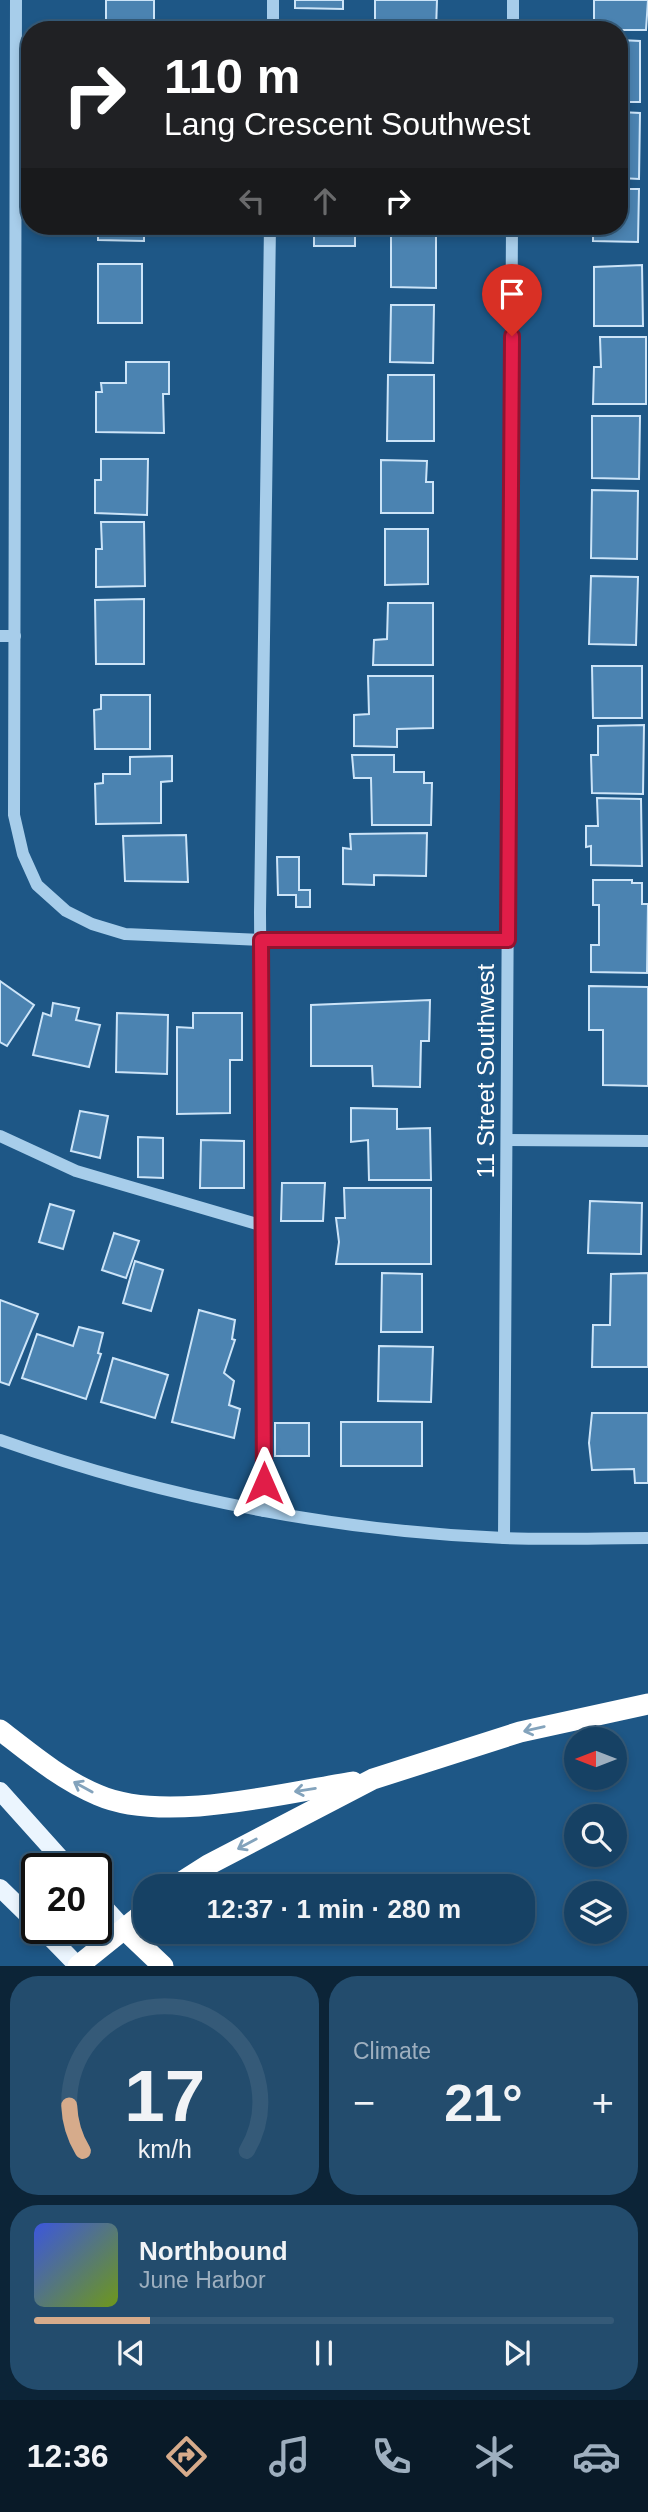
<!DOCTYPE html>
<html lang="en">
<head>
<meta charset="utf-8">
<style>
	body { margin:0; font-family:Arial,sans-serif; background:#234c6d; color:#f1f3f6; height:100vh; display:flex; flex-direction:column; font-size:26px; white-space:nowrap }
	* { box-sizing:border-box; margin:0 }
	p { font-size:23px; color:#9eafbf }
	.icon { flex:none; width:38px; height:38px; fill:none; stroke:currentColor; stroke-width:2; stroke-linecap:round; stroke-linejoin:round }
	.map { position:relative; height:1966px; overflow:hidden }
	.panel { display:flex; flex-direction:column; gap:10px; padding:10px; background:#0c2437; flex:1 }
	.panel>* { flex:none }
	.hud { position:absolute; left:21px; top:21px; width:607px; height:214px; border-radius:28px; box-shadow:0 4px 10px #0003,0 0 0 2px #355a78; background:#202124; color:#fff; overflow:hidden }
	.needle { width:46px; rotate:270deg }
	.buttons { position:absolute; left:564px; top:1727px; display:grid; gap:14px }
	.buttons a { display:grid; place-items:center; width:63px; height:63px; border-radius:50%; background:#164164; box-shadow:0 4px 10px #0003,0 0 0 2px #355a78; font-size:35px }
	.speed { position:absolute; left:21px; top:1853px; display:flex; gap:14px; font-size:35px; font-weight:700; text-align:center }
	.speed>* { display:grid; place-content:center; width:91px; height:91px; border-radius:50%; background:#164164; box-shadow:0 4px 10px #0003,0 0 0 2px #355a78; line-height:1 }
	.speed .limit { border:4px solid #111; border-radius:10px; background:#fff; color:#111 }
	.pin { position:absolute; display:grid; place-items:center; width:60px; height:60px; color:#fff; margin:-72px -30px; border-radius:50% 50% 50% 0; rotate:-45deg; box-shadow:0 0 7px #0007 }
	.pin .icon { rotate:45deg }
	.me { position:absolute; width:77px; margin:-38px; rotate:0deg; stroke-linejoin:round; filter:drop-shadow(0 0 5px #0008) }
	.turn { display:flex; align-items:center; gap:24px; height:147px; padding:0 28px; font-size:32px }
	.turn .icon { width:91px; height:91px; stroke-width:2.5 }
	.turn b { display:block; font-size:49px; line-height:60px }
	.lanes { display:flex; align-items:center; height:66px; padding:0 28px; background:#0003; justify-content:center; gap:35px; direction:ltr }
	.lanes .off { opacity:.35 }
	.big { font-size:52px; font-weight:800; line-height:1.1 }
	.panel .tile { flex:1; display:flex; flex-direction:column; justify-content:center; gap:10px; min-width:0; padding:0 24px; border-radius:28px; background:#234c6d }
	.panel .dial { align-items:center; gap:0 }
	.dial svg { height:182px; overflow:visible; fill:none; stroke:#355a78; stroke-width:7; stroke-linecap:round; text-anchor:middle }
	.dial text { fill:#f1f3f6; stroke:none }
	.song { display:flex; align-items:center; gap:21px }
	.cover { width:84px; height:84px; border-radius:10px; background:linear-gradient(135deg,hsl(230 70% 55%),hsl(80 70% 35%)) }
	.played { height:7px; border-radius:4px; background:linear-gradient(90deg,#d6ab8b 20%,#355a78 20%) }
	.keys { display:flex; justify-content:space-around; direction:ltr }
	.heat { display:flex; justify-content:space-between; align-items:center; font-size:38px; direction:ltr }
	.panel .tiles { flex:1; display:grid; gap:10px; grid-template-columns:1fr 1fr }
	.tile:last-child { grid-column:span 2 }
	.trip { position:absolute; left:133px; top:1874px; width:402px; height:70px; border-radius:28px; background:#164164; box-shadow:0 4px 10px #0003,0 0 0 2px #355a78; font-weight:800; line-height:70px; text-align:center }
	.menu { display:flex; height:112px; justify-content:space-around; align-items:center; background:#091a28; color:#9eafbf }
	.menu .icon { width:49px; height:49px }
	.menu .current { color:#d6ab8b }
	.menu b { font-size:32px; color:#f1f3f6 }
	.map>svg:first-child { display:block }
</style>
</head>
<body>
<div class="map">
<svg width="648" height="1966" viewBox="0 0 648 1966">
	<rect width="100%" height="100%" fill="#1e5786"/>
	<g fill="#4b83b1" stroke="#cce4f8" stroke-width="2">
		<path d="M 106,0 L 154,0 L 154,29 L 106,28 Z"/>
		<path d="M 295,0 L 343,0 L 343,9 L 295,8 Z"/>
		<path d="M 375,0 L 437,0 L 436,30 L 375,30 Z"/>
		<path d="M 594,0 L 648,0 L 646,30 L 594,30 Z"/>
		<path d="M 620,40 L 640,41 L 640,102 L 620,102 Z"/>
		<path d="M 620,112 L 640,113 L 639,179 L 620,178 Z"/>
		<path d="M 620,189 L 639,189 L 638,242 L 593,241 L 593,226 L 620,226 Z"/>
		<path d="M 98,226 L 144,226 L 144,241 L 98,240 Z"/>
		<rect x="314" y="226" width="41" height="20"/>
		<path d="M 391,229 L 436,229 L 436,288 L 391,287 Z"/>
		<rect x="98" y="264" width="44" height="59"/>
		<path d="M 642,265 L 643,326 L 594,326 L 594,267 Z"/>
		<path d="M 391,305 L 434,305 L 433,363 L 390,362 Z"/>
		<path d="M 600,337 L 646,337 L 646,404 L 593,404 L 594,367 L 601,367 Z"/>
		<path d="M 126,362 L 169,362 L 169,394 L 163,394 L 164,433 L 96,432 L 96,392 L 102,392 L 101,383 L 126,383 Z"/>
		<path d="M 388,375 L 434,375 L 434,441 L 387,441 Z"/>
		<path d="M 592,416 L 640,416 L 639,479 L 592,478 Z"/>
		<path d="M 101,459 L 148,459 L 147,515 L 95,513 L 95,480 L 101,480 Z"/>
		<path d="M 381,460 L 427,461 L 426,482 L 433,482 L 433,513 L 381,513 Z"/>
		<path d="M 592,490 L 638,491 L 637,559 L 591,558 Z"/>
		<path d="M 101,522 L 144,522 L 145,586 L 96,587 L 96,549 L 102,549 Z"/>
		<path d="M 385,529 L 428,529 L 428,584 L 385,585 Z"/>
		<path d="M 591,576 L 638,577 L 636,645 L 589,644 Z"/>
		<path d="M 144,599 L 144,664 L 96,664 L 95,600 Z"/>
		<path d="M 388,603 L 433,603 L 433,665 L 373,665 L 374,640 L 387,639 Z"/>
		<path d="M 592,666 L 642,666 L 642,718 L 593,718 Z"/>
		<path d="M 368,676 L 433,676 L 433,728 L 397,729 L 397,747 L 354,746 L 354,715 L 369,714 Z"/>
		<path d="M 101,695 L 150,695 L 150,749 L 95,749 L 94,710 L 101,709 Z"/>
		<path d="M 644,725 L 643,794 L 592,793 L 591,755 L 598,755 L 598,726 Z"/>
		<path d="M 352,755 L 394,755 L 394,772 L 424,772 L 424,783 L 432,783 L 431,825 L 372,825 L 371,778 L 354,778 Z"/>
		<path d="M 172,756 L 172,781 L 161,782 L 161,823 L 96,824 L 95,784 L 103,783 L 103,774 L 130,774 L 130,757 Z"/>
		<path d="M 597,798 L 641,799 L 642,866 L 591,865 L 591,846 L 586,847 L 586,826 L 598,826 Z"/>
		<path d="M 427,833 L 426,876 L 374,875 L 374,885 L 343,884 L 343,848 L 351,849 L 350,834 Z"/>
		<path d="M 186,835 L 188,882 L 125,881 L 123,836 Z"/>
		<path d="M 277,857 L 299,857 L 299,890 L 310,890 L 310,907 L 296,907 L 296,895 L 278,895 Z"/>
		<path d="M 593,880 L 632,880 L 632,883 L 642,883 L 642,904 L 648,904 L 647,973 L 591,972 L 591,945 L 599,945 L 599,905 L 593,905 Z"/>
		<path d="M 0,981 L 34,1005 L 7,1046 L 0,1042 Z"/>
		<path d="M 589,986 L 648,987 L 648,1086 L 603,1085 L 603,1030 L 589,1030 Z"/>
		<path d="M 430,1000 L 429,1041 L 421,1041 L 420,1087 L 373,1086 L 372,1066 L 311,1066 L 311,1005 Z"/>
		<path d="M 53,1003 L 79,1008 L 76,1020 L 100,1025 L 89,1067 L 33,1055 L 43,1013 L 51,1016 Z"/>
		<path d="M 117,1013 L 168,1015 L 167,1074 L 116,1072 Z"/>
		<path d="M 193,1013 L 242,1013 L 242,1060 L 230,1060 L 230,1113 L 177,1114 L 177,1027 L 193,1028 Z"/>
		<path d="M 351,1108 L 397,1109 L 397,1129 L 430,1128 L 431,1180 L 369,1180 L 368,1140 L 351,1142 Z"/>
		<path d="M 80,1111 L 108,1116 L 100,1158 L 71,1151 Z"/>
		<path d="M 138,1137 L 163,1138 L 163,1178 L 138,1177 Z"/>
		<path d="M 201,1140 L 244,1141 L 244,1188 L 200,1188 Z"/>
		<path d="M 282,1183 L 325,1183 L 323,1221 L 281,1221 Z"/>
		<path d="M 344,1188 L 431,1188 L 431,1264 L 336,1264 L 339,1242 L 336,1218 L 345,1218 Z"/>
		<path d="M 590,1201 L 642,1203 L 641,1254 L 588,1253 Z"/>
		<path d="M 50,1204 L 74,1211 L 63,1249 L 39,1242 Z"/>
		<path d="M 114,1233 L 139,1241 L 126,1278 L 102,1270 Z"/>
		<path d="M 135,1261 L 163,1270 L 151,1311 L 123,1303 Z"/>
		<path d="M 382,1273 L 422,1274 L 422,1332 L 381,1332 Z"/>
		<path d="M 648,1273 L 648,1367 L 592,1367 L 593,1325 L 610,1325 L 611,1274 Z"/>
		<path d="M 0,1300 L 38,1314 L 9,1385 L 0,1382 Z"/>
		<path d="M 199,1310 L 235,1320 L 232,1339 L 235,1340 L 224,1373 L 234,1381 L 229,1405 L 240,1409 L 234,1438 L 172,1422 Z"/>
		<path d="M 79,1327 L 103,1333 L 98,1353 L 101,1354 L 86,1399 L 22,1378 L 37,1334 L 73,1346 Z"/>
		<path d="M 379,1346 L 433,1347 L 431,1402 L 378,1401 Z"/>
		<path d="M 113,1358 L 168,1375 L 155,1418 L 101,1402 Z"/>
		<path d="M 592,1413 L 648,1413 L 648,1483 L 635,1483 L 634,1469 L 592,1470 L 589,1443 Z"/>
		<rect x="341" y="1422" width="81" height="44"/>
		<rect x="275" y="1423" width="34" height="33"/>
	</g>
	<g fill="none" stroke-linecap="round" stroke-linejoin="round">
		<g stroke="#a7cdea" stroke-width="12">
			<path d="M 16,0 L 14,815 L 23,854 L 37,885 L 66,911 L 92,924 L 125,934 L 261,940 L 508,940"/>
			<path d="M 273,30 L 273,0"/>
			<path d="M 513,30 L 513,0"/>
			<path d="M 0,636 L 15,636"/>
			<path d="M 0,1136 L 76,1171 L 264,1226"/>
			<path d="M 507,1140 L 648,1141"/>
			<path d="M 0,1440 C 161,1497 333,1531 504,1538 C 552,1540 600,1538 648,1538"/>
			<path d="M 264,1511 L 260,912 L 270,226"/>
			<path d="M 504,1538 L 512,226"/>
		</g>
		<g stroke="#ebf5fe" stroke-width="18">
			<path d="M 0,1791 L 70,1869"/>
			<path d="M 0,1888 L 37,1924"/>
			<path d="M 96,1898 L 125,1930"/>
			<path d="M 41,1928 L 78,1966"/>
		</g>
		<g stroke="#fff" stroke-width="21">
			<path d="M 0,1730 C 31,1754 62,1780 98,1795 C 164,1824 283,1793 353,1782"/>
			<path d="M 175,1886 L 208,1865 L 373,1779 L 520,1732 L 648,1704"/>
			<path d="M 125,1930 L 163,1966"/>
			<path d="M 78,1966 L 145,1912"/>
		</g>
	</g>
	<defs><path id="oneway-shaft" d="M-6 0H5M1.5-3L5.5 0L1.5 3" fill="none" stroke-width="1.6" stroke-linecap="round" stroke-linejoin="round" transform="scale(1.75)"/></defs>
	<g stroke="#83a3bc">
		<use href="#oneway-shaft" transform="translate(534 1729) rotate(167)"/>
		<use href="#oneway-shaft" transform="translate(83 1787) rotate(-151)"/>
		<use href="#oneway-shaft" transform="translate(305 1790) rotate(171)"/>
		<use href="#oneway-shaft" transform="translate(247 1844) rotate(152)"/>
	</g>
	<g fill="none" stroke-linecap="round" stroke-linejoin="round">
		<defs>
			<path id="route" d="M 264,1483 L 261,940 L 508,940 L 512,336"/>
		</defs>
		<use href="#route" stroke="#92132f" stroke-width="18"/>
		<use href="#route" stroke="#e11d48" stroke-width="12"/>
	</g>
	<g text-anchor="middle" stroke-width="7" stroke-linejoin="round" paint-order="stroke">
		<g font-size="24" fill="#fff" stroke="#1e5786">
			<text transform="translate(486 1071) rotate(-90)" y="8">11 Street Southwest</text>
		</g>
	</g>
</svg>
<div class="buttons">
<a><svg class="needle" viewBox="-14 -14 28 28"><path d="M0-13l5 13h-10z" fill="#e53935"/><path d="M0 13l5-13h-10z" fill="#9eafbf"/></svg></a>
<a><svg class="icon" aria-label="search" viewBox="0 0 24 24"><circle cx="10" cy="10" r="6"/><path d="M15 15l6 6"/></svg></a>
<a><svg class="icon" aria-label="layers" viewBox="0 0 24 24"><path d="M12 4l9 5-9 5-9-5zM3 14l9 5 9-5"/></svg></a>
</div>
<div class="speed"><div class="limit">20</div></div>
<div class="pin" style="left:512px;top:336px;background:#d93025"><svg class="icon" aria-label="arrive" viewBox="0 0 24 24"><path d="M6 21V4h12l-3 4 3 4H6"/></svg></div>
<svg class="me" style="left:264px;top:1483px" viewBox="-20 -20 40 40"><path d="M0-17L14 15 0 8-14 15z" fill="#e11d48" stroke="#fff" stroke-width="4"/></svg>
<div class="trip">12:37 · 1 min · 280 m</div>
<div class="hud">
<div class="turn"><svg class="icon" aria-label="right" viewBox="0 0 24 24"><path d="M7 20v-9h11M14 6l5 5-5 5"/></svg><div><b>110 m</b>Lang Crescent Southwest</div></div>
<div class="lanes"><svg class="icon off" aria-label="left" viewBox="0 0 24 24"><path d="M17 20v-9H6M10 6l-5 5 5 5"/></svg><svg class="icon off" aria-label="ahead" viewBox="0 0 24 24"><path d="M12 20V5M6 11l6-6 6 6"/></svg><svg class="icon" aria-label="right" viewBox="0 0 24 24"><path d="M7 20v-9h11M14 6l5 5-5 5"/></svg></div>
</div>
</div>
<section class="panel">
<div class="tiles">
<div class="tile dial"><svg viewBox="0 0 100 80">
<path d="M14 69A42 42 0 1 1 86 69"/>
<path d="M14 69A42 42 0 0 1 8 49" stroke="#d6ab8b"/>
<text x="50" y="56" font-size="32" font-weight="700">17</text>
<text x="50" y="72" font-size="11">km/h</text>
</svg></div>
<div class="tile"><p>Climate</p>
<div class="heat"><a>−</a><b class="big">21°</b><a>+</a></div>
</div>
<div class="tile">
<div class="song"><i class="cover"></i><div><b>Northbound</b><p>June Harbor</p></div></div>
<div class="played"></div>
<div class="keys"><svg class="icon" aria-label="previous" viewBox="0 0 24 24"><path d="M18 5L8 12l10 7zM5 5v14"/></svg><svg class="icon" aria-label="pause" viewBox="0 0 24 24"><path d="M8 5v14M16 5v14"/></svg><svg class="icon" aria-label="next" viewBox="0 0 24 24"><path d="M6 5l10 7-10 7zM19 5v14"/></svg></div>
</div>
</div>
</section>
<nav class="menu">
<b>12:36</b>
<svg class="icon current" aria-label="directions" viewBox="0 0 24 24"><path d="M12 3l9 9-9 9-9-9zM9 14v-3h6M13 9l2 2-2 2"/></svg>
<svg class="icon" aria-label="music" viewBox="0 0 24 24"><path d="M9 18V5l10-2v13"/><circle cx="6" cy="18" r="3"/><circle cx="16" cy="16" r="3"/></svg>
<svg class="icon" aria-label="phone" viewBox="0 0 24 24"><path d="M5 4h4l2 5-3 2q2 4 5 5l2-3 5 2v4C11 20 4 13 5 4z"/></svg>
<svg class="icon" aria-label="climate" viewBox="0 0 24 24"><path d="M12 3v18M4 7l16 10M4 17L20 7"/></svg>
<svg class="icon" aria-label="car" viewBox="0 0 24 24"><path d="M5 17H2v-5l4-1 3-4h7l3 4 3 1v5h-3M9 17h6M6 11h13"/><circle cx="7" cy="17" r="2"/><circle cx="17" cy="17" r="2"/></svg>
</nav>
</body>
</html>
